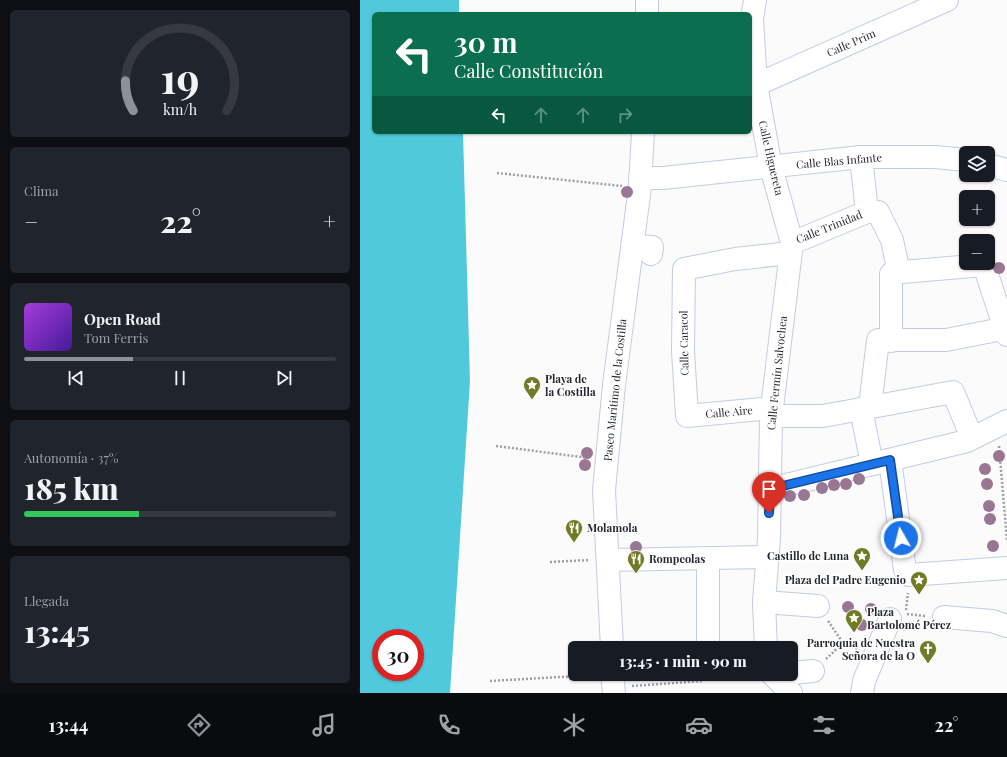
<!DOCTYPE html>
<html lang="es">
<head>
<meta charset="utf-8">
<style>
	body { margin:0; font-family:"Playfair Display",serif; background:#20242c; color:#f1f3f6; height:100vh; display:flex; flex-direction:column; font-size:15px; white-space:nowrap }
	* { box-sizing:border-box; margin:0 }
	p { font-size:13px; color:#9ea1a6 }
	.icon { flex:none; width:22px; height:22px; fill:none; stroke:currentColor; stroke-width:2; stroke-linecap:round; stroke-linejoin:round }
	.map { position:relative; flex:1; overflow:hidden }
	.side { display:flex; flex-direction:column; gap:10px; padding:10px; background:#0d0f14; width:360px }
	.side>* { flex:none }
	.banner { position:absolute; left:12px; top:12px; width:380px; height:122px; border-radius:6px; box-shadow:0 1px 3px #0004; background:#0b6e4f; color:#fff; overflow:hidden }
	.buttons { position:absolute; left:599px; top:146px; display:grid; gap:8px }
	.buttons a { display:grid; place-items:center; width:36px; height:36px; border-radius:6px; background:#171b24; box-shadow:0 1px 3px #0004; font-size:20px }
	.speed { position:absolute; left:12px; top:629px; display:flex; gap:8px; font-size:20px; font-weight:700; text-align:center }
	.speed>* { display:grid; place-content:center; width:52px; height:52px; border-radius:50%; background:#171b24; box-shadow:0 1px 3px #0004; line-height:1 }
	.speed .limit { border:6px solid #d22; background:#fff; color:#111 }
	.pin { position:absolute; display:grid; place-items:center; width:34px; height:34px; color:#fff; margin:-41px -17px; border-radius:50% 50% 50% 0; rotate:-45deg; box-shadow:0 0 4px #0007 }
	.pin .icon { rotate:45deg }
	.me { position:absolute; width:44px; margin:-22px; rotate:352deg; stroke-linejoin:round; filter:drop-shadow(0 0 3px #0008) }
	.turn { display:flex; align-items:center; gap:14px; height:84px; padding:0 16px; font-size:18px }
	.turn .icon { width:52px; height:52px; stroke-width:2.5 }
	.turn b { display:block; font-size:28px; line-height:34px }
	.lanes { display:flex; align-items:center; height:38px; padding:0 16px; background:#0003; justify-content:center; gap:20px; direction:ltr }
	.lanes .off { opacity:.35 }
	.big { font-size:30px; font-weight:800; line-height:1.1 }
	.side .tile { flex:1; display:flex; flex-direction:column; justify-content:center; gap:6px; min-width:0; padding:0 14px; border-radius:6px; background:#20242c }
	.side .dial { align-items:center; gap:0 }
	.dial svg { height:104px; overflow:visible; fill:none; stroke:#363941; stroke-width:7; stroke-linecap:round; text-anchor:middle }
	.dial text { fill:#f1f3f6; stroke:none }
	.song { display:flex; align-items:center; gap:12px }
	.cover { width:48px; height:48px; border-radius:6px; background:linear-gradient(135deg,hsl(280 70% 55%),hsl(260 70% 35%)) }
	.played { height:4px; border-radius:2px; background:linear-gradient(90deg,#8c9099 35%,#363941 35%) }
	.keys { display:flex; justify-content:space-around; direction:ltr }
	.heat { display:flex; justify-content:space-between; align-items:center; font-size:22px; direction:ltr }
	.charge { height:6px; border-radius:3px; background:linear-gradient(90deg,#34c759 37%,#363941 0) }
	.trip { position:absolute; left:208px; top:641px; width:230px; height:40px; border-radius:6px; background:#171b24; box-shadow:0 1px 3px #0004; font-weight:800; line-height:40px; text-align:center }
	.dock { display:flex; height:64px; justify-content:space-around; align-items:center; background:#090b0e; color:#9ea1a6 }
	.dock .icon { width:28px; height:28px }
	.dock .on { color:#8c9099 }
	.dock b { font-size:18px; color:#f1f3f6 }
	main { display:flex; flex:1; min-height:0 }
	.map>svg:first-child { display:block }
</style>
</head>
<body>
<main>
<section class="side">
<div class="tile dial"><svg viewBox="0 0 100 80">
<path d="M14 69A42 42 0 1 1 86 69"/>
<path d="M14 69A42 42 0 0 1 8 46" stroke="#8c9099"/>
<text x="50" y="56" font-size="32" font-weight="700">19</text>
<text x="50" y="72" font-size="11">km/h</text>
</svg></div>
<div class="tile"><p>Clima</p>
<div class="heat"><a>−</a><b class="big">22°</b><a>+</a></div>
</div>
<div class="tile">
<div class="song"><i class="cover"></i><div><b>Open Road</b><p>Tom Ferris</p></div></div>
<div class="played"></div>
<div class="keys"><svg class="icon" aria-label="previous" viewBox="0 0 24 24"><path d="M18 5L8 12l10 7zM5 5v14"/></svg><svg class="icon" aria-label="pause" viewBox="0 0 24 24"><path d="M8 5v14M16 5v14"/></svg><svg class="icon" aria-label="next" viewBox="0 0 24 24"><path d="M6 5l10 7-10 7zM19 5v14"/></svg></div>
</div>
<div class="tile"><p>Autonomía · 37%</p><b class="big">185 km</b><div class="charge"></div></div>
<div class="tile"><p>Llegada</p><b class="big">13:45</b></div>
</section>
<div class="map">
<svg width="647" height="693" viewBox="0 0 647 693">
	<rect width="100%" height="100%" fill="#fbfbfb"/>
	<path fill="#50c9dd" fill-rule="evenodd" d="M 0,0 L 99,0 L 99,14 L 14,14 L 14,132 L 103,132 L 110,381 L 90,693 L 0,693 ZM 21,638 L 55,638 L 55,672 L 21,672 Z"/>
	<g fill="none" stroke-linecap="round" stroke-linejoin="round">
		<defs>
			<g id="minor">
				<path d="M 287,0 L 287,14"/>
				<path d="M 395,0 L 392,19 L 396,85 L 411,167 L 432,243 L 411,416 L 409,538 L 404,602 L 406,648"/>
				<path d="M 396,85 L 587,0"/>
				<path d="M 501,157 L 507,212 L 518,212 L 532,240 L 538,268 L 542,272 L 624,265 L 647,335"/>
				<path d="M 628,165 L 647,170"/>
				<path d="M 280,178 L 303,178 L 501,157 L 575,157 L 606,160"/>
				<path d="M 432,243 L 507,212"/>
				<path d="M 272,246 L 292,247 L 291,254"/>
				<path d="M 531,341 L 531,274 L 538,268"/>
				<path d="M 510,407 L 518,340 L 586,340 L 647,328"/>
				<path d="M 412,408 L 327,416 L 323,351 L 324,269 L 375,259 L 430,253"/>
				<path d="M 501,409 L 512,464"/>
				<path d="M 411,416 L 463,416 L 593,392 L 612,438"/>
				<path d="M 530,460 L 545,570 L 549,575 L 647,568"/>
				<path d="M 410,489 L 607,441 L 647,421"/>
				<path d="M 249,560 L 408,557"/>
				<path d="M 404,602 L 458,606"/>
				<path d="M 584,617 L 632,621 L 647,626"/>
				<path d="M 252,648 L 244,490 L 254,385 L 280,187 L 283,132"/>
				<path d="M 348,648 L 348,559"/>
				<path d="M 431,673 L 453,671"/>
				<path d="M 252,674 L 254,693"/>
				<path d="M 412,674 L 431,693"/>
				<path d="M 502,693 L 504,681 L 530,619"/>
			</g>
		</defs>
		<use href="#minor" stroke="#c2cbe9" stroke-width="24"/>
		<g stroke="#9e9fa4" stroke-width="2.5" stroke-dasharray="2 2" stroke-linecap="butt">
			<path d="M 137,173 L 262,186"/>
			<path d="M 136,446 L 229,458"/>
			<path d="M 639,446 L 647,541"/>
			<path d="M 190,562 L 230,560"/>
			<path d="M 546,610 L 548,593"/>
			<path d="M 547,614 L 566,616"/>
			<path d="M 468,621 L 483,643 L 498,649"/>
			<path d="M 466,659 L 483,643"/>
			<path d="M 130,681 L 235,675"/>
			<path d="M 272,686 L 342,681"/>
		</g>
		<use href="#minor" stroke="#fff" stroke-width="22"/>
	</g>
	<g fill="#997694">
		<circle cx="267" cy="192" r="6"/>
		<circle cx="639" cy="268" r="6"/>
		<circle cx="227" cy="453" r="6"/>
		<circle cx="639" cy="456" r="6"/>
		<circle cx="225" cy="465" r="6"/>
		<circle cx="625" cy="469" r="6"/>
		<circle cx="499" cy="479" r="6"/>
		<circle cx="486" cy="484" r="6"/>
		<circle cx="627" cy="484" r="6"/>
		<circle cx="474" cy="485" r="6"/>
		<circle cx="462" cy="488" r="6"/>
		<circle cx="444" cy="495" r="6"/>
		<circle cx="430" cy="496" r="6"/>
		<circle cx="629" cy="506" r="6"/>
		<circle cx="630" cy="519" r="6"/>
		<circle cx="633" cy="546" r="6"/>
		<circle cx="276" cy="547" r="6"/>
		<circle cx="488" cy="607" r="6"/>
		<circle cx="511" cy="609" r="6"/>
		<circle cx="502" cy="625" r="6"/>
	</g>
	<g fill="none" stroke-linecap="round" stroke-linejoin="round">
		<defs>
			<path id="route" d="M 409,513 L 410,489 L 530,460 L 541,538"/>
		</defs>
		<use href="#route" stroke="#114b97" stroke-width="10"/>
		<use href="#route" stroke="#1a73e8" stroke-width="7"/>
	</g>
	<defs>
		<symbol id="sight-pin" viewBox="-11 -11 22 30"><path d="M0 17L-7.5 6A9.5 9.5 0 1 1 7.5 6Z" fill="#717b26" stroke="#fff"/><path d="M0-6L1.8-2.2L6-1.7L2.9 1.2L3.7 5.4L0 3.3L-3.7 5.4L-2.9 1.2L-6-1.7L-1.8-2.2Z" fill="#fff"/></symbol>
		<symbol id="restaurant-pin" viewBox="-11 -11 22 30"><path d="M0 17L-7.5 6A9.5 9.5 0 1 1 7.5 6Z" fill="#717b26" stroke="#fff"/><path d="M-5-6h1v4h1v-4h1v4h1v-4h1v5L-1.5 .5V6h-2V.5L-5-1ZM5-6V6H3V1.5H1.5Q1.5-4 5-6Z" fill="#fff"/></symbol>
		<symbol id="church-pin" viewBox="-11 -11 22 30"><path d="M0 17L-7.5 6A9.5 9.5 0 1 1 7.5 6Z" fill="#717b26" stroke="#fff"/><path d="M-1.2-6h2.4v3.5h3.3v2.4h-3.3V6h-2.4V-.1h-3.3v-2.4h3.3Z" fill="#fff"/></symbol>
	</defs>
	<g fill-rule="evenodd">
		<use href="#sight-pin" x="162" y="375" width="20" height="27"/>
		<use href="#restaurant-pin" x="204" y="518" width="20" height="27"/>
		<use href="#sight-pin" x="492" y="546" width="20" height="27"/>
		<use href="#restaurant-pin" x="266" y="549" width="20" height="27"/>
		<use href="#sight-pin" x="549" y="570" width="20" height="27"/>
		<use href="#sight-pin" x="484" y="608" width="20" height="27"/>
		<use href="#church-pin" x="558" y="639" width="20" height="27"/>
	</g>
	<g text-anchor="middle" stroke-width="3" stroke-linejoin="round" paint-order="stroke">
		<g font-size="11" fill="#252833" stroke="#fff">
			<text transform="translate(491 43) rotate(-24)" y="4">Calle Prim</text>
			<text transform="translate(411 158) rotate(77)" y="4">Calle Higuereta</text>
			<text transform="translate(479 161) rotate(-5)" y="4">Calle Blas Infante</text>
			<text transform="translate(469 227) rotate(-22)" y="4">Calle Trinidad</text>
			<text transform="translate(324 343) rotate(-91)" y="4">Calle Caracol</text>
			<text transform="translate(417 373) rotate(-84)" y="4">Calle Fermín Salvochea</text>
			<text transform="translate(255 390) rotate(-84)" y="4">Paseo Marítimo de la Costilla</text>
			<text transform="translate(369 412) rotate(-5)" y="4">Calle Aire</text>
		</g>
		<g font-size="11" font-weight="bold" fill="#252833" stroke="#fff" text-anchor="start">
			<text x="185" y="383">Playa de<tspan x="185" dy="13">la Costilla</tspan></text>
			<text x="227" y="532">Molamola</text>
			<text x="489" y="560" text-anchor="end">Castillo de Luna</text>
			<text x="289" y="563">Rompeolas</text>
			<text x="546" y="584" text-anchor="end">Plaza del Padre Eugenio</text>
			<text x="507" y="616">Plaza<tspan x="507" dy="13">Bartolomé Pérez</tspan></text>
			<text x="555" y="647" text-anchor="end">Parroquia de Nuestra<tspan x="555" dy="13">Señora de la O</tspan></text>
		</g>
	</g>
</svg>
<div class="buttons">
<a><svg class="icon" aria-label="layers" viewBox="0 0 24 24"><path d="M12 4l9 5-9 5-9-5zM3 14l9 5 9-5"/></svg></a>
<a>+</a>
<a>−</a>
</div>
<div class="speed"><div class="limit">30</div></div>
<div class="pin" style="left:409px;top:513px;background:#d93025"><svg class="icon" aria-label="arrive" viewBox="0 0 24 24"><path d="M6 21V4h12l-3 4 3 4H6"/></svg></div>
<svg class="me" style="left:541px;top:538px" viewBox="-20 -20 40 40"><circle r="17" fill="#1a73e8" stroke="#fff" stroke-width="3"/><path d="M0-11L8 9 0 5-8 9z" fill="#fff"/></svg>
<div class="trip">13:45 · 1 min · 90 m</div>
<div class="banner">
<div class="turn"><svg class="icon" aria-label="left" viewBox="0 0 24 24"><path d="M17 20v-9H6M10 6l-5 5 5 5"/></svg><div><b>30 m</b>Calle Constitución</div></div>
<div class="lanes"><svg class="icon" aria-label="left" viewBox="0 0 24 24"><path d="M17 20v-9H6M10 6l-5 5 5 5"/></svg><svg class="icon off" aria-label="ahead" viewBox="0 0 24 24"><path d="M12 20V5M6 11l6-6 6 6"/></svg><svg class="icon off" aria-label="ahead" viewBox="0 0 24 24"><path d="M12 20V5M6 11l6-6 6 6"/></svg><svg class="icon off" aria-label="right" viewBox="0 0 24 24"><path d="M7 20v-9h11M14 6l5 5-5 5"/></svg></div>
</div>
</div>
</main>
<nav class="dock">
<b>13:44</b>
<svg class="icon on" aria-label="directions" viewBox="0 0 24 24"><path d="M12 3l9 9-9 9-9-9zM9 14v-3h6M13 9l2 2-2 2"/></svg>
<svg class="icon" aria-label="music" viewBox="0 0 24 24"><path d="M9 18V5l10-2v13"/><circle cx="6" cy="18" r="3"/><circle cx="16" cy="16" r="3"/></svg>
<svg class="icon" aria-label="phone" viewBox="0 0 24 24"><path d="M5 4h4l2 5-3 2q2 4 5 5l2-3 5 2v4C11 20 4 13 5 4z"/></svg>
<svg class="icon" aria-label="climate" viewBox="0 0 24 24"><path d="M12 3v18M4 7l16 10M4 17L20 7"/></svg>
<svg class="icon" aria-label="car" viewBox="0 0 24 24"><path d="M5 17H2v-5l4-1 3-4h7l3 4 3 1v5h-3M9 17h6M6 11h13"/><circle cx="7" cy="17" r="2"/><circle cx="17" cy="17" r="2"/></svg>
<svg class="icon" aria-label="filters" viewBox="0 0 24 24"><path d="M4 7h16M4 17h16"/><circle cx="9" cy="7" r="2"/><circle cx="15" cy="17" r="2"/></svg>
<b>22°</b>
</nav>
</body>
</html>
